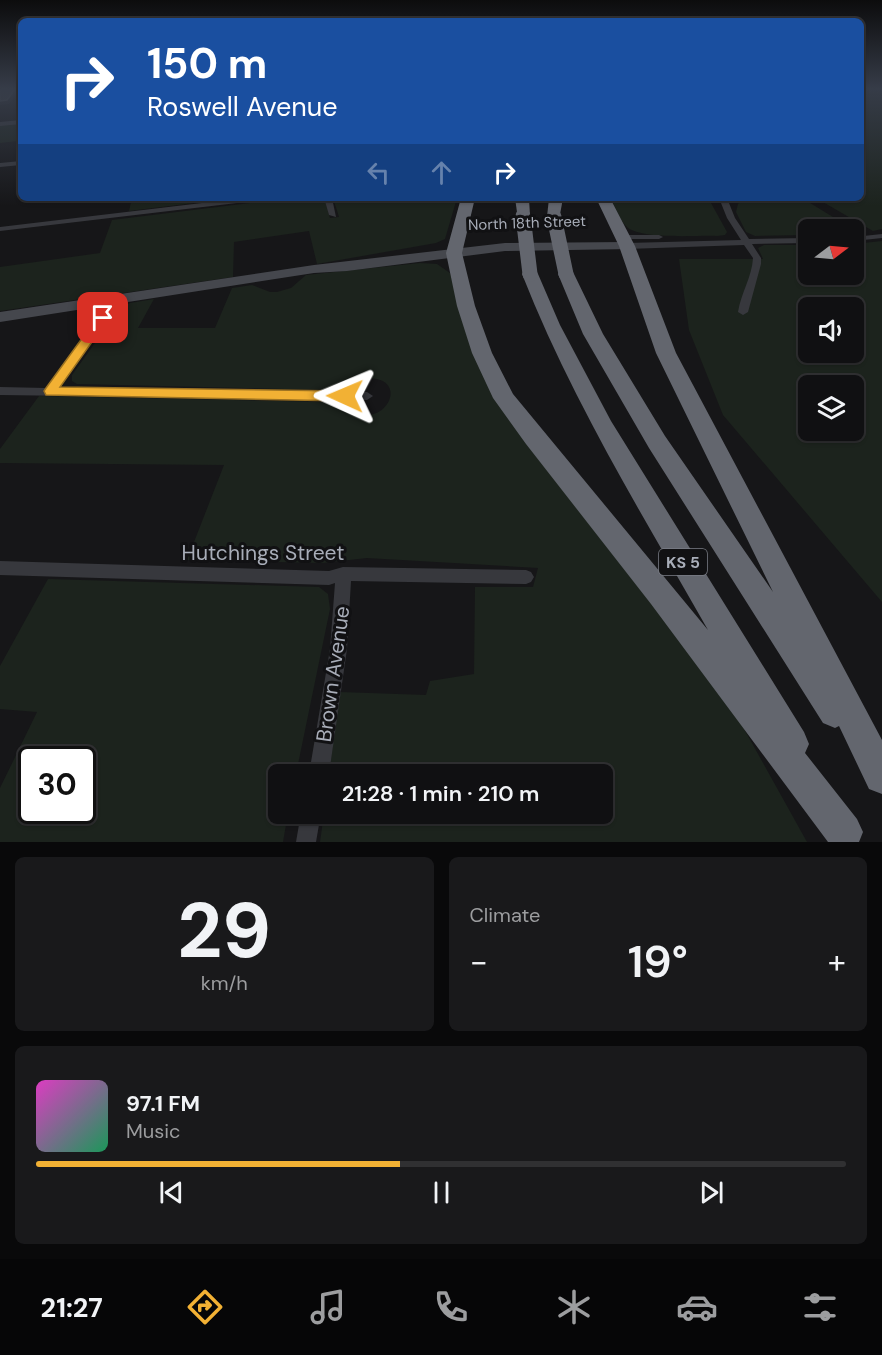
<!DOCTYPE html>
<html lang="en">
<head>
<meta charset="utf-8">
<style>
	body { margin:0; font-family:"DM Sans",sans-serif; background:#19191b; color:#f1f3f6; height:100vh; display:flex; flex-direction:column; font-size:22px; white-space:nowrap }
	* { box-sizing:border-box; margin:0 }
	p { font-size:20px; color:#9c9d9f }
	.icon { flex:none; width:33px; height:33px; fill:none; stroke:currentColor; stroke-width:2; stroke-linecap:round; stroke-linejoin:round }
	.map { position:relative; height:842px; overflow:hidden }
	.panel { display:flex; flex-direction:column; gap:15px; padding:15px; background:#09090a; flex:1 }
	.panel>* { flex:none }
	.hud { position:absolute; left:18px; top:18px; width:846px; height:183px; border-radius:9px; box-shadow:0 2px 4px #0004,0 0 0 2px #303032; background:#1a4fa0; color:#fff; overflow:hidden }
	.needle { width:39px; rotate:74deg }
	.tools { position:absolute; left:798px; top:219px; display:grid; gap:12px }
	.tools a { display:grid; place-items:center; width:66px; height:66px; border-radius:9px; background:#101012; box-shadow:0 2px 4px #0004,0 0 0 2px #303032; font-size:30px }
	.speed { position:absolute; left:18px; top:746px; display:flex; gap:12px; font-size:30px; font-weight:700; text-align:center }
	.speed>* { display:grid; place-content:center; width:78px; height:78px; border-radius:50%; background:#101012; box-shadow:0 2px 4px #0004,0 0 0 2px #303032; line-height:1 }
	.speed .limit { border:3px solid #111; border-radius:9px; background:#fff; color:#111 }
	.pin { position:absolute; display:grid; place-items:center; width:51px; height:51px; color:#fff; margin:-26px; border-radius:12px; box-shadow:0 3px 9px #0006 }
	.me { position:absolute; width:66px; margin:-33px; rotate:271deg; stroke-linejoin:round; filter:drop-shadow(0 0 4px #0008) }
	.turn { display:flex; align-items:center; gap:21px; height:126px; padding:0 30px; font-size:27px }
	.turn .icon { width:78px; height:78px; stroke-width:2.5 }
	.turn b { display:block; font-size:42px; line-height:51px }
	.lanes { display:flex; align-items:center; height:57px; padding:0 30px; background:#0003; justify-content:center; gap:30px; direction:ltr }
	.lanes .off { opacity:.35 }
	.big { font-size:45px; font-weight:600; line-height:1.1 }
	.panel .card { flex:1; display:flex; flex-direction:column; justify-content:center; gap:9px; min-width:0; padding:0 21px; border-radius:9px; background:#19191b }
	.panel .dial { align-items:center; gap:0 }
	.dial b { font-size:78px; line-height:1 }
	.song { display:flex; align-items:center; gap:18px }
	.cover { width:72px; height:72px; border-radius:9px; background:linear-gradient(135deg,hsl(310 70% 55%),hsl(150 70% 35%)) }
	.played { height:6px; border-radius:3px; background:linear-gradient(90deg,#f2b134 45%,#303032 45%) }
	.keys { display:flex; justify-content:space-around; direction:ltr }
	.heat { display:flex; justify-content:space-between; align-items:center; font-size:33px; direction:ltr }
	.panel .tiles { flex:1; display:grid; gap:15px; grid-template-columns:1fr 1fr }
	.card:last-child { grid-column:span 2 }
	.trip { position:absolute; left:268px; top:764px; width:345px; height:60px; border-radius:9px; background:#101012; box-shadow:0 2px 4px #0004,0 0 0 2px #303032; font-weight:600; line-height:60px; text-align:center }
	.tab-bar { display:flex; height:96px; justify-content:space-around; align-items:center; background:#060607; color:#9c9d9f }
	.tab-bar .icon { width:42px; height:42px }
	.tab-bar .selected { color:#f2b134 }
	.tab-bar b { font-size:27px; color:#f1f3f6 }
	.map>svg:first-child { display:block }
</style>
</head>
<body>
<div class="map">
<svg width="882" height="842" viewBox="0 0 882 842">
	<rect width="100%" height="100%" fill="#161618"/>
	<g fill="#1c231d" fill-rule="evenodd">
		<path d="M 861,88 L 882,88 L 882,229 L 873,231 L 816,198 L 861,198 Z"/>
		<path d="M 21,123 L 21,136 L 18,141 L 0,143 L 0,125 Z"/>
		<path d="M 132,198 L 235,198 L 129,211 Z"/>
		<path d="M 291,198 L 324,198 L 330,218 L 339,217 L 333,198 L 457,198 L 445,239 L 436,243 L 317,264 L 309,231 L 234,242 L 233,277 L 0,311 L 0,267 L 100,253 L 112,220 Z"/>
		<path d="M 610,198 L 714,198 L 711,203 L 727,232 L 725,235 L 717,236 C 697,235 642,240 627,227 C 620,221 615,206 610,198 Z"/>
		<path d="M 743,198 L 802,198 L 859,233 L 854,233 L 854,230 L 808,230 L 808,235 L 755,236 L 746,232 L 736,212 L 738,204 Z"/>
		<path d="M 882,241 L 882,602 L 723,415 L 689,330 L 679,259 L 763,259 L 758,248 L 764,245 L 808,245 L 808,274 L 854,274 L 854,244 ZM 808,308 L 854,308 L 854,352 L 808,352 ZM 808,386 L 854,386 L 854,430 L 808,430 Z"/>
		<path d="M 420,263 L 437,264 L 450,273 L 466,332 L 738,718 L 807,842 L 320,842 L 324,813 L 603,813 L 603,774 L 329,774 L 340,692 L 426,695 L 430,681 L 474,674 L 475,587 L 533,587 L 538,568 L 367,558 L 322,563 L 187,560 L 224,465 L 0,463 L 0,449 L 39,396 L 332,402 C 342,405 352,413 363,415 C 388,418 403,385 377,379 C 360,375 345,388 328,390 L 77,384 L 72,381 L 72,375 L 120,308 L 130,303 L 154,299 L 138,328 L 215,328 L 232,288 L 252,285 L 270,292 L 277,292 L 291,288 L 306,275 Z"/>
		<path d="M 48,579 L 319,587 L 328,594 L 330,609 L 296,774 L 279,774 L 279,813 L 288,813 L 283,842 L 0,842 L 0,788 L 37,712 L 0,709 L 0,666 ZM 32,759 L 82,759 L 82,810 L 32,810 Z"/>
	</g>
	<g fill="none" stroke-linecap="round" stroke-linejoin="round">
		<g fill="#37383d" fill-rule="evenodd">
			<path d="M 21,120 L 21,124 L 0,126 L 0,122 Z"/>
			<path d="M 21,161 L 21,165 L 0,167 L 0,163 Z"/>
			<path d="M 244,198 L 267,198 L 263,200 L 0,231 L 0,227 Z"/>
			<path d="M 324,198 L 332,198 L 336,217 L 329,215 Z"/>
			<path d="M 726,198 L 734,198 L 729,203 L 735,218 L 749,239 L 808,238 L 808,243 L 752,244 L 761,258 L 761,264 L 748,312 L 743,315 L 738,312 C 741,293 752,277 753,258 L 744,245 L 627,249 L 623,246 L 627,243 L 741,240 L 727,218 L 721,203 Z"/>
			<path d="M 882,234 L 882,238 L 854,241 L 854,237 Z"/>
			<path d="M 620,235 L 659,235 L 663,237 L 659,239 L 620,239 Z"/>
			<path d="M 116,296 L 121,299 L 58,388 L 367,392 L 373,396 L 367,400 L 0,395 L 0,387 L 46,388 L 113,297 Z"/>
			<path d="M 0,561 L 329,571 L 343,567 L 526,570 L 531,572 L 534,577 L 531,582 L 526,584 L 351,581 L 347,649 L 329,774 L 309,774 L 330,649 L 335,583 L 329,585 L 0,575 Z"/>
			<path d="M 301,813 L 321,813 L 316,842 L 296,842 Z"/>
		</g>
		<path fill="#45474d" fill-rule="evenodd" d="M 627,242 L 632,243 L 633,246 L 632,249 L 505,251 L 347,271 L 314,273 L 0,322 L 0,312 L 314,265 L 505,243 Z"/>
		<g fill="#63666e" fill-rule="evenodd">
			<path d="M 461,198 L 475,198 L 462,253 L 475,306 L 492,353 L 513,394 L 708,630 C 642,514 571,399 522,274 L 524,270 L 536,270 L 538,274 L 560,325 L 611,421 L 804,732 L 809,744 L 805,753 L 857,819 L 863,832 L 859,842 L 828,842 L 651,604 L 526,444 L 493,398 L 472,353 L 457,306 L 446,253 Z"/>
			<path d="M 515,198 L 529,198 L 530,216 L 528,219 L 518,219 Z"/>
			<path d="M 549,198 L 563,198 L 559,220 L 549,220 L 547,217 Z"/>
			<path d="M 596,198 L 610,198 L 635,246 L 676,353 L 882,740 L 882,794 L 869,789 L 839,726 L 835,728 L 823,723 L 649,448 L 583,334 L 558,274 L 560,270 L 572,270 L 574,274 L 603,334 L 665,436 L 773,592 L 656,353 L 619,246 Z"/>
		</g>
		<g stroke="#63666e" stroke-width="15">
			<path d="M 523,216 L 530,274"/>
			<path d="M 554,217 L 566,274"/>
		</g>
	</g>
	<path fill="#212124" d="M 16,88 L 20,88 L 9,104 L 0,105 L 0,101 Z"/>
	<path fill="#3f3f44" stroke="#4f5156" stroke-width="1.5" d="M 0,88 L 16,88 L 7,100 L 0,101 Z"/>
	<linearGradient id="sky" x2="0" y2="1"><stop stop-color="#0c0c0d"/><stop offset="0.43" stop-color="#363c48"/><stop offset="1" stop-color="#363c48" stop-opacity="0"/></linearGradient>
	<rect width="882" height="206" fill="url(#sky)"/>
	<path fill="#f2b134" stroke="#9d7322" stroke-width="1.5" d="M 103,314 L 109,318 L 60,387 L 345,391 L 351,396 L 345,401 L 46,395 L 44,391 L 46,388 L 99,315 Z"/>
	<g text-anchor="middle" stroke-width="6" stroke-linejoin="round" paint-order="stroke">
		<g font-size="15" fill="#a8adb8" stroke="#111113">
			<text transform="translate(527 223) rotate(-2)" y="5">North 18th Street</text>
		</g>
		<rect fill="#111113" stroke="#7b7e86" stroke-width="1.5" x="659" y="549" width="48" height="26" rx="4.5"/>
		<g font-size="16" font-weight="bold" fill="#a8adb8">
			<text x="683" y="568">KS 5</text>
		</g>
		<g font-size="21" fill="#a8adb8" stroke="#111113">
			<text x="263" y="560">Hutchings Street</text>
			<text transform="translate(333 674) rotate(-82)" y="7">Brown Avenue</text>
		</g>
	</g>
</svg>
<div class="tools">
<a><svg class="needle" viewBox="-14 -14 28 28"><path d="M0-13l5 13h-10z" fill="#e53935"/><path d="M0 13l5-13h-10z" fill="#9c9d9f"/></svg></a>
<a><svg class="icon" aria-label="sound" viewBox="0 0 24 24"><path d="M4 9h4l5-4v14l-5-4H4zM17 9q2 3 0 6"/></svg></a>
<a><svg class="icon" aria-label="layers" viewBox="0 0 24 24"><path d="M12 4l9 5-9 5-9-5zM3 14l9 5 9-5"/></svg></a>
</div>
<div class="speed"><div class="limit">30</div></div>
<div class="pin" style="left:103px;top:318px;background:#d93025"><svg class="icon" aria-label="arrive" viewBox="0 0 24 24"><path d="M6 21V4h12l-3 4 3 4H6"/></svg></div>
<svg class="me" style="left:345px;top:396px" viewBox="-20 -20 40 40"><path d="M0-17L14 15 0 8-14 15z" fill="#f2b134" stroke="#fff" stroke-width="4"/></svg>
<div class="trip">21:28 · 1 min · 210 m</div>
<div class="hud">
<div class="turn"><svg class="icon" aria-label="right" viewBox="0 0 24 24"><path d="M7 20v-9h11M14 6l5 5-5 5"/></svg><div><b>150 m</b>Roswell Avenue</div></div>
<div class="lanes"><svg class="icon off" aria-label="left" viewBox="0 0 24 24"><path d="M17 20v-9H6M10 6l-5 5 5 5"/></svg><svg class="icon off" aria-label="ahead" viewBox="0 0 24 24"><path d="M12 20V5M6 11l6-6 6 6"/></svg><svg class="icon" aria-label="right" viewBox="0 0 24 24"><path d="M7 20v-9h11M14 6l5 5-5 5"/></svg></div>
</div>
</div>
<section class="panel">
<div class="tiles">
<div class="card dial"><b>29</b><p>km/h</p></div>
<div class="card"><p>Climate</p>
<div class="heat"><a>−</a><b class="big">19°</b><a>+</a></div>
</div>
<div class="card">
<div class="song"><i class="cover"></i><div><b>97.1 FM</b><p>Music</p></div></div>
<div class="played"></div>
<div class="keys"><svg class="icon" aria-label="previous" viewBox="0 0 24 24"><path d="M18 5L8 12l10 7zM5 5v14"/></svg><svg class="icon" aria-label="pause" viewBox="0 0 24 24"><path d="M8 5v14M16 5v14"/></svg><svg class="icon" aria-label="next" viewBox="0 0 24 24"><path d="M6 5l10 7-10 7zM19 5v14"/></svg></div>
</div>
</div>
</section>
<nav class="tab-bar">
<b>21:27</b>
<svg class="icon selected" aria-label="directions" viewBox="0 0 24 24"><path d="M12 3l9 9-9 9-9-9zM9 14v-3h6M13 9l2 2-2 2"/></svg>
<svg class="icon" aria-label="music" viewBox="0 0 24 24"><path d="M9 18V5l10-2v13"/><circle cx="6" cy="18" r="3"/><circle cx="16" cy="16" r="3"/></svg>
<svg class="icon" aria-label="phone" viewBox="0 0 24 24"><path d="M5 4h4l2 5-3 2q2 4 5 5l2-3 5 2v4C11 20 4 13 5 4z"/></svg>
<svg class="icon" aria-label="climate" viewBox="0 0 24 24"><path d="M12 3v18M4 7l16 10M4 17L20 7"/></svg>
<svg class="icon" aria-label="car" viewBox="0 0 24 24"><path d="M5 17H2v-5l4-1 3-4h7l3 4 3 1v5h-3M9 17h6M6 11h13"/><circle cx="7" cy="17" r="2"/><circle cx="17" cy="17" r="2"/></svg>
<svg class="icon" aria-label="filters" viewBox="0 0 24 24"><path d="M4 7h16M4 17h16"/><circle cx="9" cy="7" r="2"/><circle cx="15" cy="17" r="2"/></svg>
</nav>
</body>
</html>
